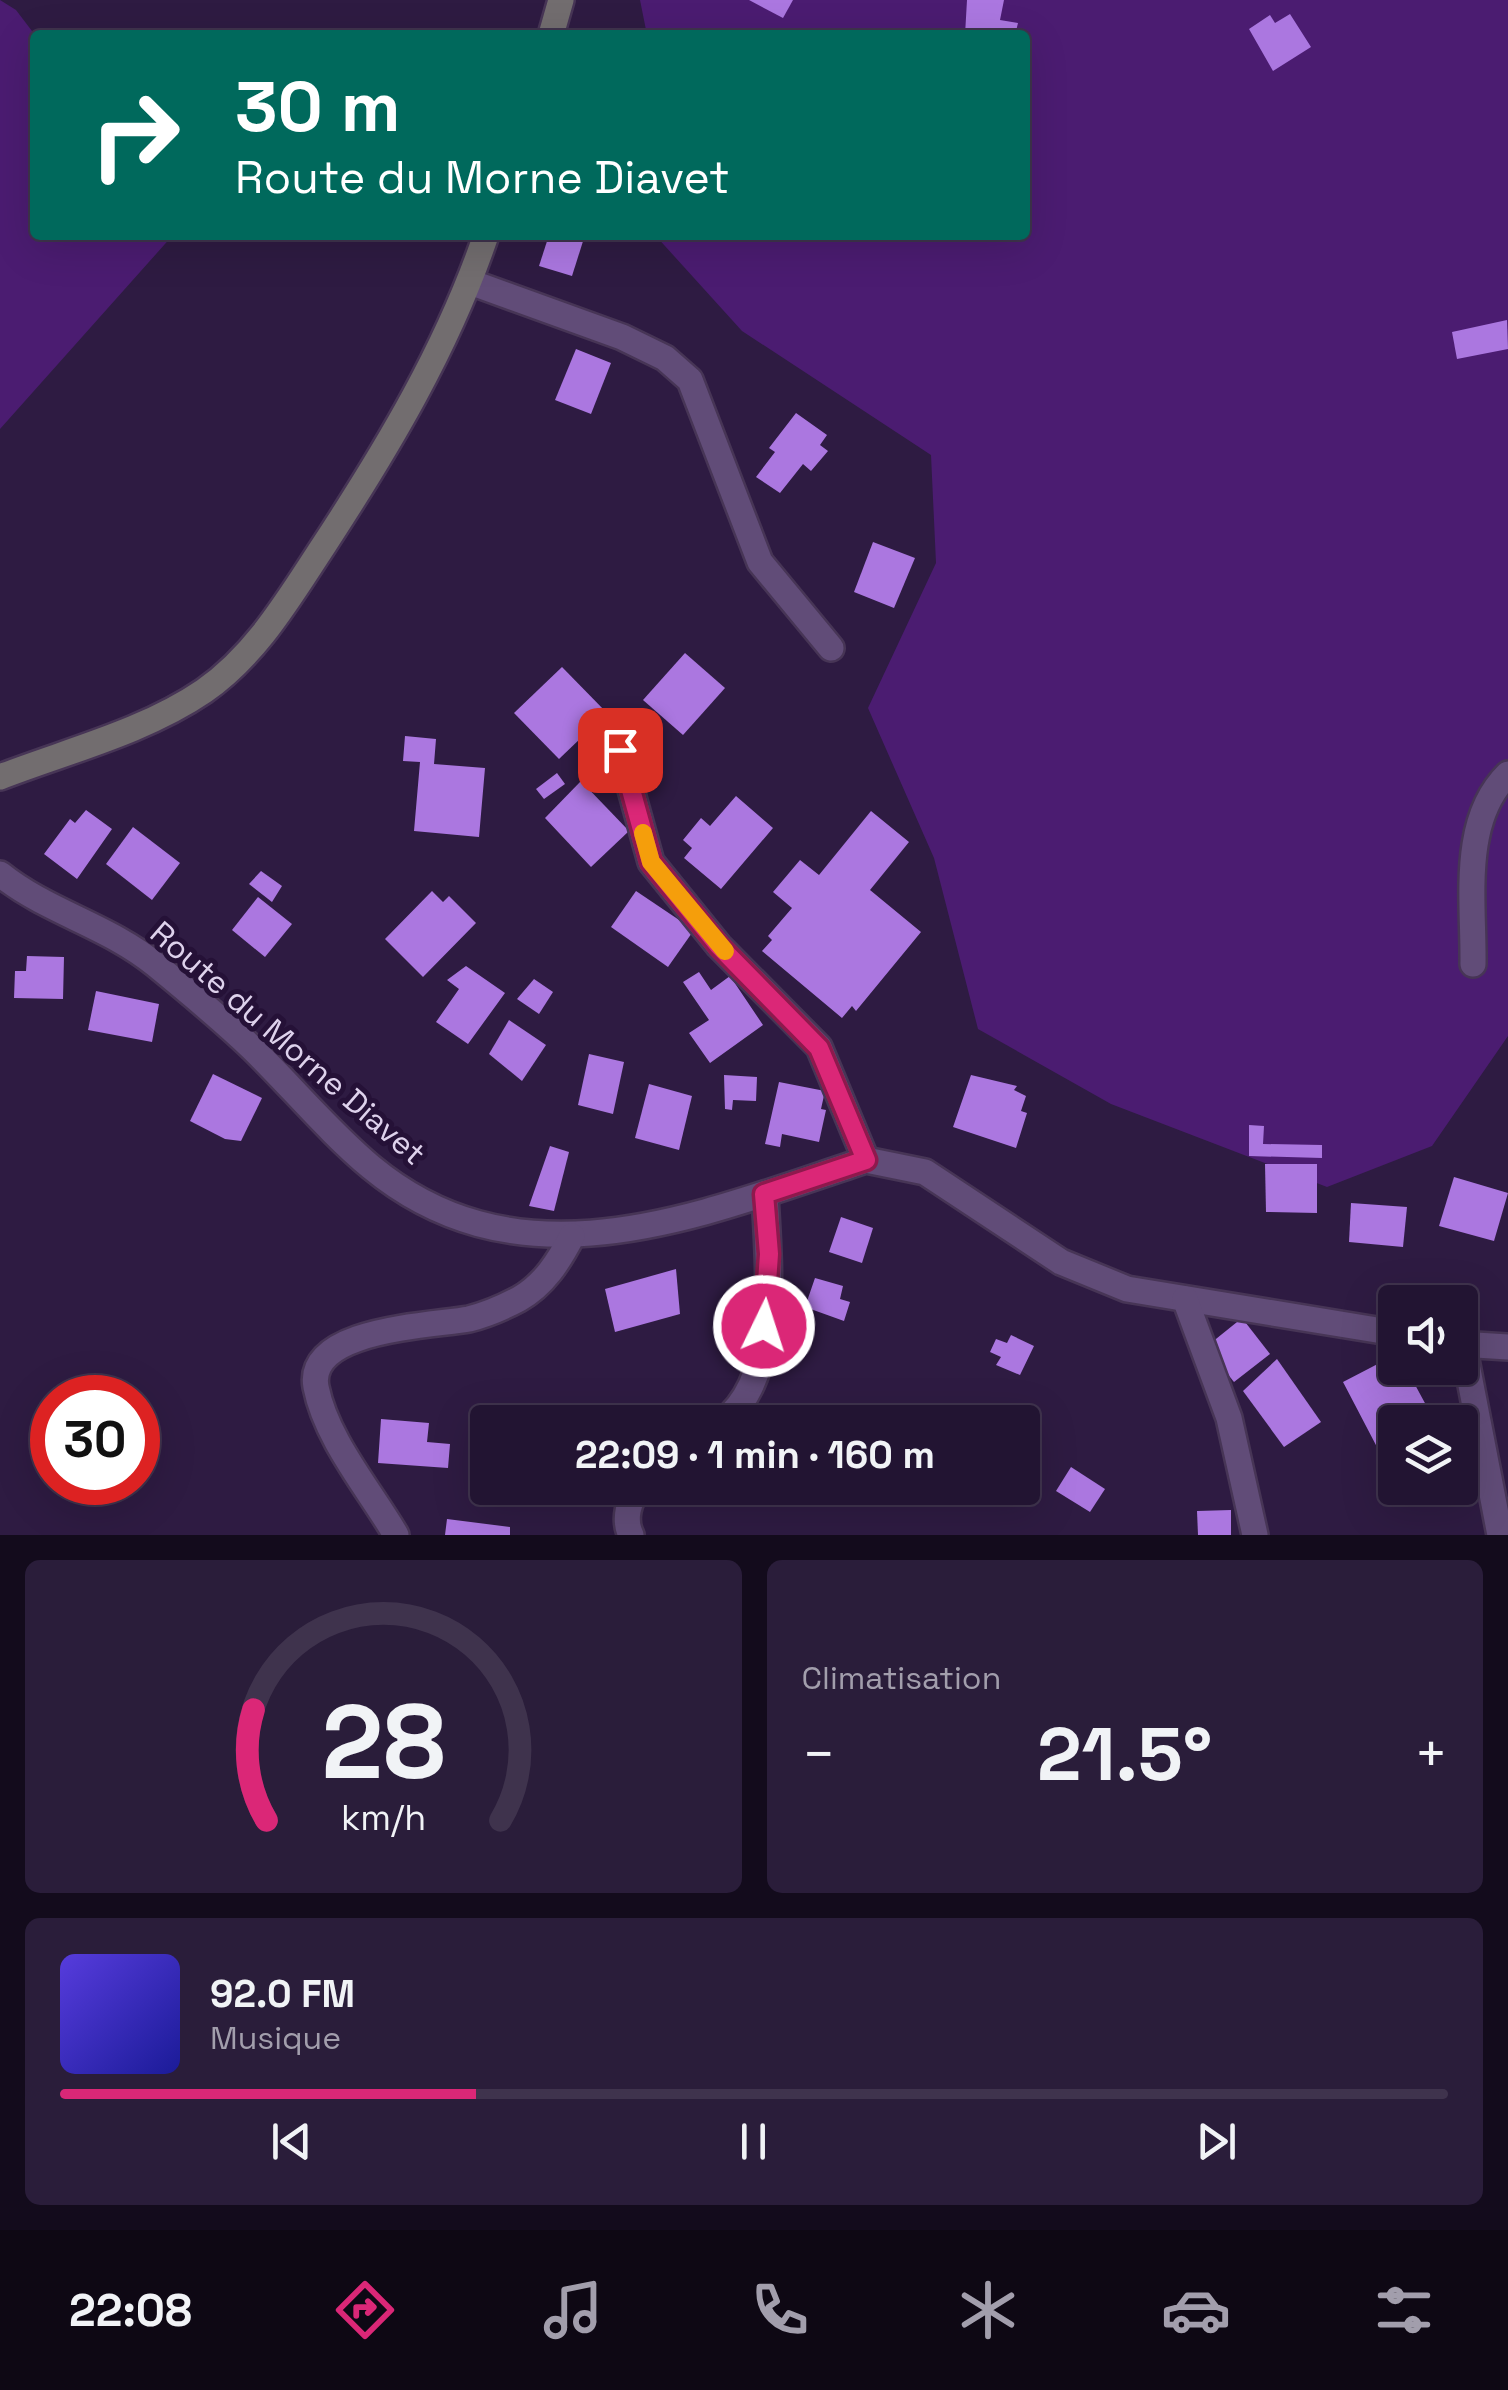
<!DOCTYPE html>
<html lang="fr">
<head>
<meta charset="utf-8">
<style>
	body { margin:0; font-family:"Space Grotesk",sans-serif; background:#2a1d3a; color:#f1f3f6; height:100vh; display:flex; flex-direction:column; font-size:38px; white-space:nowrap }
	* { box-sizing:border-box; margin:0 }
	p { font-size:32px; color:#a29eac }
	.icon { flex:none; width:55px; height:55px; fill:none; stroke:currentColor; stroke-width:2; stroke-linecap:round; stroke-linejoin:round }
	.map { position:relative; height:1535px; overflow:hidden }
	.drawer { display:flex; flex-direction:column; gap:25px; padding:25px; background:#130b1c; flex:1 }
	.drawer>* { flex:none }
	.top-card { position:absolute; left:30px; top:30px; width:1000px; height:210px; border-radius:10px; box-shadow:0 10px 40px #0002,0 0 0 2px #3f334d; background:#00695c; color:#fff; overflow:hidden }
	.buttons { position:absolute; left:1378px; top:1285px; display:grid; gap:20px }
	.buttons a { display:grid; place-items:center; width:100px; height:100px; border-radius:10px; background:#221432; box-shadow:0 10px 40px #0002,0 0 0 2px #3f334d; font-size:50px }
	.speed { position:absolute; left:30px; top:1375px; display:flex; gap:20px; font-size:50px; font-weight:700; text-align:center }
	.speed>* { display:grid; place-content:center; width:130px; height:130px; border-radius:50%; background:#221432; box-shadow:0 10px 40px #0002,0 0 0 2px #3f334d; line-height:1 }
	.speed .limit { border:15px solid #d22; background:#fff; color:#111 }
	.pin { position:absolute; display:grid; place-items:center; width:85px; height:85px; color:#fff; margin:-42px; border-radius:20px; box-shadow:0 5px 15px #0006 }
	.me { position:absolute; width:110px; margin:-55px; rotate:4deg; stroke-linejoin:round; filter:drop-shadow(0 0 8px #0008) }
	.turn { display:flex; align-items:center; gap:35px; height:210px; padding:0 40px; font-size:45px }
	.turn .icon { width:130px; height:130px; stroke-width:2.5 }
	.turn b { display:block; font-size:70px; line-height:85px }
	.big { font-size:75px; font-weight:800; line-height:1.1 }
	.drawer .card { flex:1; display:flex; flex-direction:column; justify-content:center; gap:15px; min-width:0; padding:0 35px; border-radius:15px; background:#2a1d3a }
	.drawer .dial { align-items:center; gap:0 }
	.dial svg { height:260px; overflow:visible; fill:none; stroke:#3f334d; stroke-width:7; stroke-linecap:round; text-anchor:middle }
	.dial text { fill:#f1f3f6; stroke:none }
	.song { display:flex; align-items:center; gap:30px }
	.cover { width:120px; height:120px; border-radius:15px; background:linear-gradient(135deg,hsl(250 70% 55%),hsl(240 70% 35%)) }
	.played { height:10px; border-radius:5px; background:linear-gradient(90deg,#db2777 30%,#3f334d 30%) }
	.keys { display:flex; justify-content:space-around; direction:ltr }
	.heat { display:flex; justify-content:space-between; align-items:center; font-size:55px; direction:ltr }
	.drawer .tiles { flex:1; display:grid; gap:25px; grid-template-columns:1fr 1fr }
	.card:last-child { grid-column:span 2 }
	.trip { position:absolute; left:470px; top:1405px; width:570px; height:100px; border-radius:10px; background:#221432; box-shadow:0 10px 40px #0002,0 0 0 2px #3f334d; font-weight:800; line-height:100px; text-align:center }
	.tabs { display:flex; height:160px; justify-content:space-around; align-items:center; background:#0e0814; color:#a29eac }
	.tabs .icon { width:70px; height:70px }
	.tabs .current { color:#db2777 }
	.tabs b { font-size:45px; color:#f1f3f6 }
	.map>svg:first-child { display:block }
</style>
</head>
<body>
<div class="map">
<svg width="1508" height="1535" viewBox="0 0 1508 1535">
	<rect width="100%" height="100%" fill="#2e1b42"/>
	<g fill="#4b1c71">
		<path d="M 0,0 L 16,10 L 35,35 L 35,235 L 173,235 L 0,429 Z"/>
		<path d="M 640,0 L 1508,0 L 1508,1036 L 1432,1146 L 1327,1187 L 1111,1104 L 978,1029 L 934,858 L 868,708 L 936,563 L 931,455 L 742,331 L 655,235 L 1025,235 L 1025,35 L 647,35 Z"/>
	</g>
	<g fill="#ab77e0">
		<path d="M 749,0 L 793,0 L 783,18 Z"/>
		<path d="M 967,0 L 1004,0 L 1000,20 L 1018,23 L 1015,35 L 965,35 Z"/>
		<path d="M 1290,14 L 1311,47 L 1273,71 L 1249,29 L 1270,15 L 1275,23 Z"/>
		<path d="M 549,235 L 585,235 L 572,276 L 539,266 Z"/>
		<path d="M 1507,320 L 1508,349 L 1457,359 L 1452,332 Z"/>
		<path d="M 576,349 L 611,363 L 591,414 L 555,400 Z"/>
		<path d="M 796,413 L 827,435 L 820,445 L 828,451 L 811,471 L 803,464 L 780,493 L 756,477 L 775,452 L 769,448 Z"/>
		<path d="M 873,542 L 915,558 L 894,608 L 854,592 Z"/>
		<path d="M 685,653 L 725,688 L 683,735 L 643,700 Z"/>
		<path d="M 562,667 L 607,713 L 559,759 L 514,713 Z"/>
		<path d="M 405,736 L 436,739 L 434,764 L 485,768 L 479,837 L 414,831 L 420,762 L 403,761 Z"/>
		<path d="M 557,773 L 565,784 L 544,799 L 536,789 Z"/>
		<path d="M 581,781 L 629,831 L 591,867 L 545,818 Z"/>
		<path d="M 736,796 L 773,828 L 721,889 L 684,858 L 692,848 L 683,840 L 701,818 L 710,826 Z"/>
		<path d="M 86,810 L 112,829 L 77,879 L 44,854 L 70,819 L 75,823 Z"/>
		<path d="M 871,811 L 909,842 L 870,890 L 921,932 L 856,1011 L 852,1006 L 842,1018 L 762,951 L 772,940 L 768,936 L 792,908 L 773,892 L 800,860 L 819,875 Z"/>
		<path d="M 133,827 L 180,863 L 152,900 L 106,864 Z"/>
		<path d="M 261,871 L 282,886 L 272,902 L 249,884 Z"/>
		<path d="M 432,891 L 443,902 L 449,896 L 476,923 L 423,977 L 385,939 Z"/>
		<path d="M 636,891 L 694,930 L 668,967 L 611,927 Z"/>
		<path d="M 258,897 L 292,924 L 265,957 L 232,930 Z"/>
		<path d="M 27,956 L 64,957 L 63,999 L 14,998 L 15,971 L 26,971 Z"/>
		<path d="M 466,966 L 505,993 L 468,1044 L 436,1022 L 459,989 L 447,980 Z"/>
		<path d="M 699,972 L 711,990 L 730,976 L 763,1025 L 710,1063 L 689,1033 L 709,1020 L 683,982 Z"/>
		<path d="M 534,979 L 553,992 L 539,1014 L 517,999 Z"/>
		<path d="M 96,991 L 159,1004 L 152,1042 L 88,1030 Z"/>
		<path d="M 509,1020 L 546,1045 L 522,1081 L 489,1054 Z"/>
		<path d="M 589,1054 L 624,1062 L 613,1114 L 578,1105 Z"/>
		<path d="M 213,1074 L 262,1098 L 241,1141 L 225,1139 L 190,1121 Z"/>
		<path d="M 724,1075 L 757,1077 L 756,1101 L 733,1100 L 732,1110 L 725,1109 Z"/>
		<path d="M 971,1075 L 1017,1086 L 1014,1090 L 1026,1096 L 1021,1111 L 1027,1113 L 1016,1148 L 953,1127 Z"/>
		<path d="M 779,1082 L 825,1091 L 821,1109 L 826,1110 L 819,1142 L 782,1134 L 780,1147 L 765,1144 Z"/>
		<path d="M 649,1084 L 692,1096 L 679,1150 L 635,1138 Z"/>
		<path d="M 1249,1125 L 1264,1126 L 1263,1144 L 1322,1145 L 1322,1158 L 1249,1156 Z"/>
		<path d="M 550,1146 L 569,1152 L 554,1211 L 529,1206 Z"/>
		<path d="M 1265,1164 L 1317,1164 L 1317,1213 L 1266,1212 Z"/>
		<path d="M 1454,1177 L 1508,1193 L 1494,1241 L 1439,1226 Z"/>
		<path d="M 1351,1203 L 1407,1207 L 1403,1247 L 1349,1242 Z"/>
		<path d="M 841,1217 L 873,1228 L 862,1263 L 829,1252 Z"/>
		<path d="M 676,1269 L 680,1314 L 615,1332 L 605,1289 Z"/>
		<path d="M 815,1278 L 843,1286 L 840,1299 L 850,1302 L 844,1321 L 805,1307 Z"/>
		<path d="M 1242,1318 L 1270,1354 L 1234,1382 L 1206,1347 Z"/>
		<path d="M 1011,1335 L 1034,1346 L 1020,1375 L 996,1365 L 1001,1357 L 990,1352 L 996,1339 L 1007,1343 Z"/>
		<path d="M 1395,1355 L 1395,1368 L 1406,1368 L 1433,1418 L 1395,1422 L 1395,1439 L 1378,1449 L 1343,1382 Z"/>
		<path d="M 1277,1359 L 1321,1422 L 1284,1447 L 1243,1391 Z"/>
		<path d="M 381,1419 L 429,1423 L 427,1442 L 450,1444 L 448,1468 L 378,1463 Z"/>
		<path d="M 1071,1467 L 1105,1489 L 1090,1512 L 1056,1491 Z"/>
		<path d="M 1231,1510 L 1231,1535 L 1198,1535 L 1197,1511 Z"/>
		<path d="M 447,1519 L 510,1527 L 510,1535 L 445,1535 Z"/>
	</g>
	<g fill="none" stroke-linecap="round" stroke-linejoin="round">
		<defs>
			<g id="street">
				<path d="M 470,282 L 622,337 L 665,358 L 690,380 L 760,562 L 831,648"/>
				<path d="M 620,750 L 651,862 L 719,946 L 819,1047 L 866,1160"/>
				<path d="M 0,874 C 47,912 109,926 156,965 C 189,992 223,1020 253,1049 C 293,1088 328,1131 371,1167 C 523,1293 704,1213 866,1160 L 925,1172 L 1061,1262 L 1127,1289 L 1395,1333"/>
				<path d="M 1473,964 C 1474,902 1460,821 1508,774"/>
				<path d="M 1185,1299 L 1229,1418 L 1255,1535"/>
				<path d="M 1460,1344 L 1508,1347"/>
				<path d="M 1463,1344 L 1500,1535"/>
				<path d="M 722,1422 C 782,1379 768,1260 765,1194"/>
				<path d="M 396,1535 C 369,1489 326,1439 316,1387 C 305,1329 430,1326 469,1319 C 485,1315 504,1307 519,1299 C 544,1285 559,1261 572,1236"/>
				<path d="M 631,1535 C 623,1519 629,1500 639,1488"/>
			</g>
			<g id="secondary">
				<path d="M 551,35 L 561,0"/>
				<path d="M 0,777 C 67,751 144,732 204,691 C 257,654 289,598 324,545 C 388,447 448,347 486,235"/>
			</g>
		</defs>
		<use href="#street" stroke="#473556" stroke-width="30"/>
		<use href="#secondary" stroke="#473556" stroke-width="30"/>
		<use href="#street" stroke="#614c78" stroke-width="25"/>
		<use href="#secondary" stroke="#726d6f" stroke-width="25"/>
	</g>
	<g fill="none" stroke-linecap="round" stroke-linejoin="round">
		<defs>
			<path id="route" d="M 620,750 L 651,862 L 719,946 L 819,1048 L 866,1160 L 764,1194 L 769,1254 L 764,1326"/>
		</defs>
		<use href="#route" stroke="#8e194d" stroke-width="25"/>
		<use href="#route" stroke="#db2777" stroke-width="18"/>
		<path stroke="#f59e0b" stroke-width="18" d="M 643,833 L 651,862 L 725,951"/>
	</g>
	<g text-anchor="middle" stroke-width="10" stroke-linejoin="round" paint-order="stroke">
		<g font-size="32" fill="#ded2ec" stroke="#251137">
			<text transform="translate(288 1043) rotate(41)" y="11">Route du Morne Diavet</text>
		</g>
	</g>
</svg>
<div class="buttons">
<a><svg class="icon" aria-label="sound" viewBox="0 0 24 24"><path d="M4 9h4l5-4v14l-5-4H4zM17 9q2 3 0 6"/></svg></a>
<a><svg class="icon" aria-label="layers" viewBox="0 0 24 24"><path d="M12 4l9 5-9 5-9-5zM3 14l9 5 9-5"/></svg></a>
</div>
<div class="speed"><div class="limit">30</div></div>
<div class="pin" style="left:620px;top:750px;background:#d93025"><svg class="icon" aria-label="arrive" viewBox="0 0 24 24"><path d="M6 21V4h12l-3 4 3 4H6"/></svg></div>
<svg class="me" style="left:764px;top:1326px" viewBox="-20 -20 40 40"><circle r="17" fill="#db2777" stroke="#fff" stroke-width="3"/><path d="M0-11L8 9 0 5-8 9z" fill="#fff"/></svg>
<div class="trip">22:09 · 1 min · 160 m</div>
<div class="top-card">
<div class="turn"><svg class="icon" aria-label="right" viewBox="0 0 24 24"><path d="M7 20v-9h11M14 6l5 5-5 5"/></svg><div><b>30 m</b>Route du Morne Diavet</div></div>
</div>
</div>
<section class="drawer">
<div class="tiles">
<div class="card dial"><svg viewBox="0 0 100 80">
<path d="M14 69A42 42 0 1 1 86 69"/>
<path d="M14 69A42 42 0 0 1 10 35" stroke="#db2777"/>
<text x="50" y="56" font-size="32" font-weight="700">28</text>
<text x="50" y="72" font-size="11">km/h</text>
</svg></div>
<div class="card"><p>Climatisation</p>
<div class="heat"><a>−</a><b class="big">21.5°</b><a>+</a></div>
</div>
<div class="card">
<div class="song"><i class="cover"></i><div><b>92.0 FM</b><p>Musique</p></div></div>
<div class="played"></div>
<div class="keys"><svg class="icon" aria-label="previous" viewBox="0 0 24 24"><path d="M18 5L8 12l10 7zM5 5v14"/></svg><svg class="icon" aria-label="pause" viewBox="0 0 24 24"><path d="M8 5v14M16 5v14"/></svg><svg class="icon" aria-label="next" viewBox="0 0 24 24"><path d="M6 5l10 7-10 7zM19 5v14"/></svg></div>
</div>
</div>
</section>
<nav class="tabs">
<b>22:08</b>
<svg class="icon current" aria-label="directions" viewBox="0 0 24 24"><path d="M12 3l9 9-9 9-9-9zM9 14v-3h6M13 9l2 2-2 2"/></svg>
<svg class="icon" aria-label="music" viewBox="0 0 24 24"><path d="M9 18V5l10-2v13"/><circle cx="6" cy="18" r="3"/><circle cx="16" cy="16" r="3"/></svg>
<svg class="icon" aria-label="phone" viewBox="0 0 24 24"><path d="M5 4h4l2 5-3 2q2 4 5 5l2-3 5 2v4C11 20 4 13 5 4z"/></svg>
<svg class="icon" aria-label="climate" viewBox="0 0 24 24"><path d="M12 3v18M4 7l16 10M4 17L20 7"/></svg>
<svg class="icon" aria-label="car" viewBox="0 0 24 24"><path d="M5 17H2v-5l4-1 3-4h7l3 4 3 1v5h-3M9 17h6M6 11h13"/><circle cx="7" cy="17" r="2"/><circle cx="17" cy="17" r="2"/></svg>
<svg class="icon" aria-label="filters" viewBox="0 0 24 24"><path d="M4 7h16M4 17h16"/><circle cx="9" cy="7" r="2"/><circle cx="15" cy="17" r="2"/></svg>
</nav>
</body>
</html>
